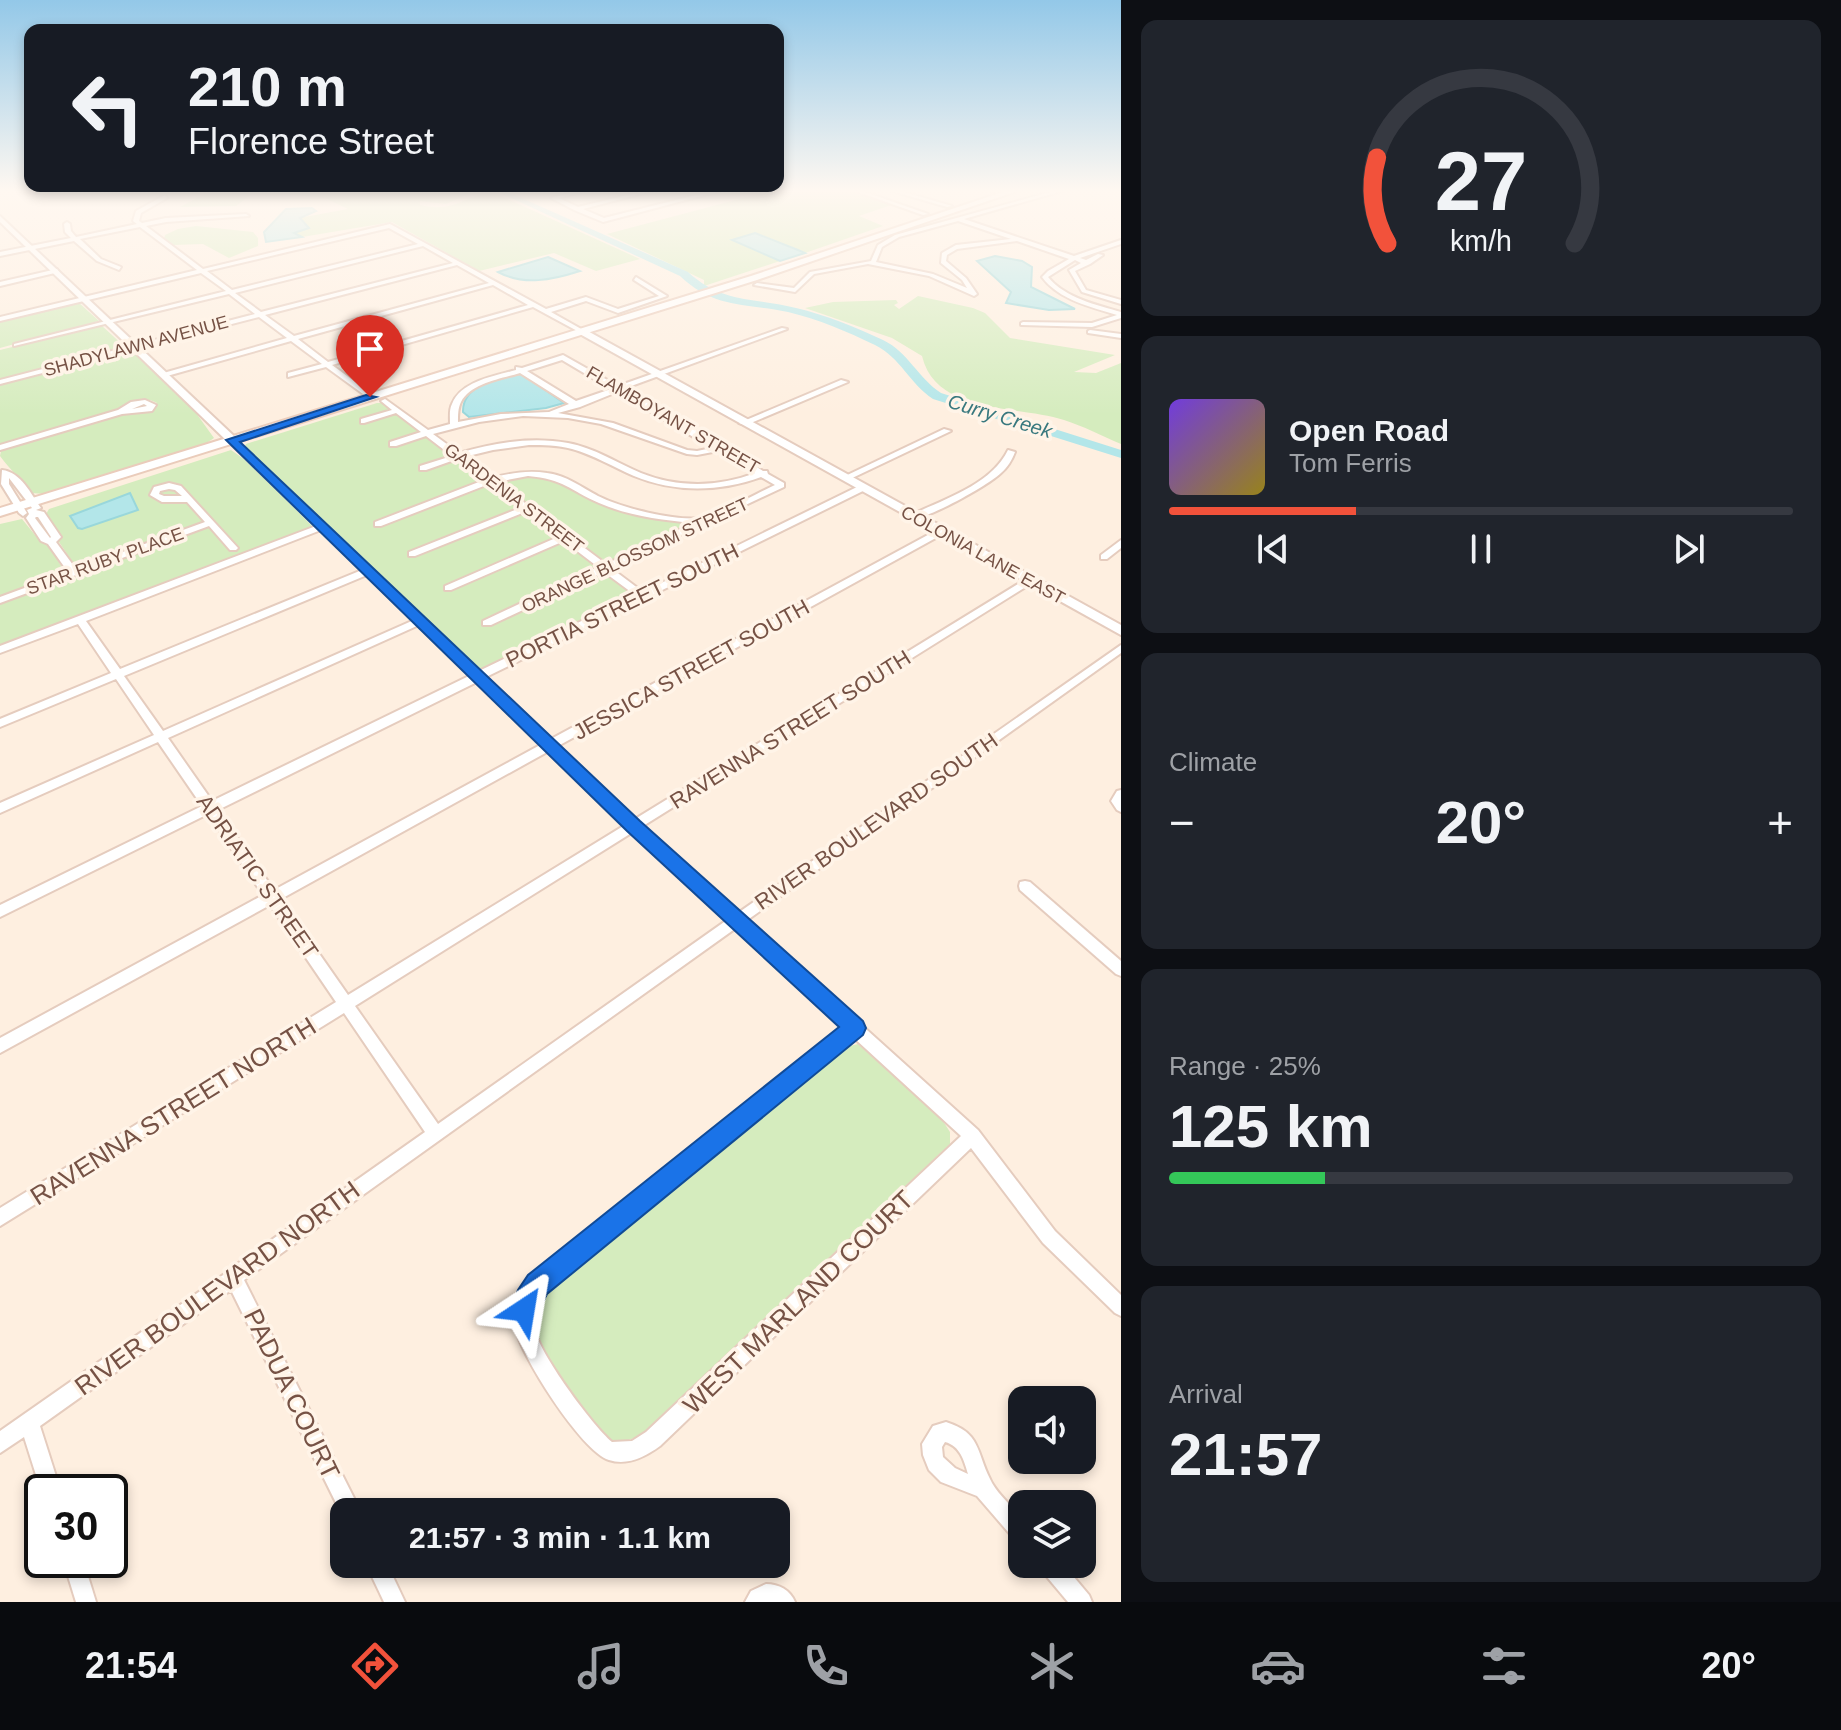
<!DOCTYPE html>
<html lang="en">
<head>
<meta charset="utf-8">
<style>
	body { margin:0; font-family:Helvetica,sans-serif; background:#20242c; color:#f1f3f6; height:100vh; display:flex; flex-direction:column; font-size:30px; white-space:nowrap }
	* { box-sizing:border-box; margin:0 }
	p { font-size:26px; color:#9ea1a6 }
	.icon { flex:none; width:44px; height:44px; fill:none; stroke:currentColor; stroke-width:2; stroke-linecap:round; stroke-linejoin:round }
	.map { position:relative; flex:1; overflow:hidden }
	.sheet { display:flex; flex-direction:column; gap:20px; padding:20px; background:#0d0f14; width:720px }
	.sheet>* { flex:none }
	.banner { position:absolute; left:24px; top:24px; width:760px; height:168px; border-radius:16px; box-shadow:0 4px 12px #0003; background:#171b24; color:#f1f3f6; overflow:hidden }
	.tools { position:absolute; left:1008px; top:1386px; display:grid; gap:16px }
	.tools a { display:grid; place-items:center; width:88px; height:88px; border-radius:16px; background:#171b24; box-shadow:0 4px 12px #0003; font-size:40px }
	.speed { position:absolute; left:24px; top:1474px; display:flex; gap:16px; font-size:40px; font-weight:700; text-align:center }
	.speed>* { display:grid; place-content:center; width:104px; height:104px; border-radius:50%; background:#171b24; box-shadow:0 4px 12px #0003; line-height:1 }
	.speed .limit { border:4px solid #111; border-radius:12px; background:#fff; color:#111 }
	.pin { position:absolute; display:grid; place-items:center; width:68px; height:68px; color:#fff; margin:-82px -34px; border-radius:50% 50% 50% 0; rotate:-45deg; box-shadow:0 0 8px #0007 }
	.pin .icon { rotate:45deg }
	.me { position:absolute; width:88px; margin:-44px; rotate:33deg; stroke-linejoin:round; filter:drop-shadow(0 0 6px #0008) }
	.turn { display:flex; align-items:center; gap:28px; height:168px; padding:0 32px; font-size:36px }
	.turn .icon { width:104px; height:104px; stroke-width:2.5 }
	.turn b { display:block; font-size:56px; line-height:68px }
	.big { font-size:60px; font-weight:700; line-height:1.1 }
	.sheet .widget { flex:1; display:flex; flex-direction:column; justify-content:center; gap:12px; min-width:0; padding:0 28px; border-radius:16px; background:#20242c }
	.sheet .dial { align-items:center; gap:0 }
	.dial svg { height:208px; overflow:visible; fill:none; stroke:#363941; stroke-width:7; stroke-linecap:round; text-anchor:middle }
	.dial text { fill:#f1f3f6; stroke:none }
	.song { display:flex; align-items:center; gap:24px }
	.cover { width:96px; height:96px; border-radius:12px; background:linear-gradient(135deg,hsl(260 70% 55%),hsl(50 70% 35%)) }
	.played { height:8px; border-radius:4px; background:linear-gradient(90deg,#f2523b 30%,#363941 30%) }
	.keys { display:flex; justify-content:space-around; direction:ltr }
	.heat { display:flex; justify-content:space-between; align-items:center; font-size:44px; direction:ltr }
	.charge { height:12px; border-radius:6px; background:linear-gradient(90deg,#34c759 25%,#363941 0) }
	.trip { position:absolute; left:330px; top:1498px; width:460px; height:80px; border-radius:16px; background:#171b24; box-shadow:0 4px 12px #0003; font-weight:700; line-height:80px; text-align:center }
	.tabs { display:flex; height:128px; justify-content:space-around; align-items:center; background:#090b0e; color:#9ea1a6 }
	.tabs .icon { width:56px; height:56px }
	.tabs .on { color:#f2523b }
	.tabs b { font-size:36px; color:#f1f3f6 }
	main { display:flex; flex:1; min-height:0 }
	.map>svg:first-child { display:block }
</style>
</head>
<body>
<main>
<div class="map">
<svg width="1121" height="1602" viewBox="0 0 1121 1602">
	<rect width="100%" height="100%" fill="#feefe0"/>
	<g fill="#d5ecbe">
		<path d="M 210,191 L 474,191 L 446,204 L 420,201 L 420,205 C 453,213 463,197 492,192 L 640,259 L 596,271 L 554,253 L 479,271 L 392,222 L 302,237 L 293,233 L 299,218 L 348,209 L 325,198 L 269,192 L 253,193 L 236,206 L 180,207 Z"/>
		<path d="M 770,191 L 854,191 L 894,204 L 859,216 L 883,226 L 805,253 L 755,233 L 760,252 L 780,261 L 704,286 L 704,280 L 607,234 Z"/>
		<path d="M 196,226 L 253,232 L 258,238 L 258,246 L 229,258 L 203,244 L 173,245 L 164,240 L 165,235 L 178,229 Z"/>
		<path d="M 918,296 L 973,308 L 985,313 L 1010,338 L 1115,355 L 1074,372 L 1096,373 L 1121,363 L 1121,444 C 1102,436 1083,426 1064,420 C 1018,405 936,415 922,356 L 892,338 L 805,308 L 833,302 L 896,300 L 898,303 L 894,305 L 899,309 Z"/>
		<path d="M 78,302 L 99,321 L 0,348 L 0,320 Z"/>
		<path d="M 101,325 L 125,347 L 0,382 L 0,350 Z"/>
		<path d="M 126,351 L 135,353 L 196,413 L 214,438 L 205,444 L 45,494 L 31,493 C 22,479 10,470 0,456 L 1,451 L 120,415 L 144,413 L 155,409 L 157,403 C 145,396 133,400 123,409 L 0,445 L 0,384 Z"/>
		<path d="M 377,403 L 384,403 L 632,592 L 630,598 L 482,670 L 471,666 L 244,448 L 246,444 Z"/>
		<path d="M 231,450 L 251,464 L 312,526 L 309,528 L 0,647 L 0,603 L 80,573 L 59,542 L 57,529 L 46,514 L 49,509 Z"/>
		<path d="M 521,476 L 551,478 L 632,513 L 692,525 L 606,563 L 499,483 Z"/>
		<path d="M 22,519 L 35,535 L 49,545 L 64,571 L 0,596 L 0,524 Z"/>
		<path d="M 858,1044 L 941,1118 L 950,1132 L 950,1144 L 644,1432 C 634,1439 621,1445 609,1439 C 595,1432 541,1349 535,1332 C 531,1320 535,1307 541,1296 L 842,1048 Z"/>
	</g>
	<g fill="#b3e6e9" stroke="#99d7db" stroke-width="2">
		<path d="M 312,208 L 316,211 L 300,218 L 309,228 L 294,233 L 302,237 L 266,242 L 264,232 L 286,209 Z"/>
		<path d="M 755,233 L 798,250 L 805,253 L 780,261 L 732,240 Z"/>
		<path d="M 995,256 L 1022,261 L 1032,267 L 1031,287 L 1075,309 L 1049,310 L 1006,303 L 1011,292 L 977,261 Z"/>
		<path d="M 548,257 L 580,271 C 552,280 524,286 498,272 Z"/>
		<path d="M 521,373 L 564,403 L 546,408 L 469,417 L 463,412 C 462,385 499,376 521,373 Z"/>
		<path d="M 130,493 L 138,510 L 82,529 L 78,528 L 70,516 Z"/>
	</g>
	<g fill="none" stroke-linecap="round" stroke-linejoin="round">
		<path fill="#b3e6e9" fill-rule="evenodd" d="M 496,191 L 506,191 L 688,272 C 723,304 753,297 796,308 C 826,315 855,327 883,340 C 908,352 918,378 941,393 L 1121,450 L 1121,458 L 933,399 C 910,384 900,357 875,345 C 848,332 818,319 788,312 C 745,303 715,309 680,276 Z"/>
		<defs>
			<g id="minor">
				<path d="M 576,191 L 584,191 L 559,198 L 578,207 L 644,191 L 652,191 L 583,209 L 604,218 L 712,191 L 720,191 L 603,222 L 574,210 L 551,198 Z"/>
				<path d="M 855,191 L 862,191 L 928,214 L 923,215 Z"/>
				<path d="M 892,191 L 900,191 L 952,206 L 947,207 Z"/>
				<path d="M 991,191 L 999,191 L 996,193 Z"/>
				<path d="M 1054,191 L 1062,191 L 964,219 L 1074,256 L 1121,240 L 1121,244 L 1080,258 L 1086,260 L 1098,254 L 1103,255 L 1090,264 L 1075,271 L 1086,290 L 1121,300 L 1121,304 L 1082,292 L 1069,270 L 1081,263 L 1075,260 L 1048,277 C 1065,298 1097,305 1121,312 L 1121,318 L 1092,327 L 1021,325 L 1021,323 L 1023,322 L 1092,323 L 1117,315 C 1091,307 1059,300 1042,277 L 1048,271 L 1069,259 L 1017,241 L 957,249 L 947,255 L 946,261 L 966,278 L 977,294 L 974,296 L 929,276 L 868,264 L 814,274 L 795,292 L 754,285 L 757,283 L 794,288 L 810,272 L 871,261 L 878,245 L 895,235 ZM 958,221 L 1011,239 L 956,245 L 942,253 L 941,263 L 962,280 L 967,288 L 933,274 L 876,262 L 882,247 L 899,237 Z"/>
				<path d="M 165,195 L 167,198 L 141,213 L 139,221 L 142,223 L 166,218 L 246,214 L 249,216 L 166,222 L 146,226 L 203,269 L 390,224 L 546,309 L 586,297 L 618,309 L 659,296 L 634,280 L 636,277 L 667,296 L 618,313 L 586,301 L 551,312 L 583,330 L 583,332 L 581,333 L 533,307 L 332,365 L 373,395 L 373,399 L 370,399 L 326,367 L 288,377 L 288,373 L 322,364 L 291,341 L 167,376 L 160,374 L 287,338 L 259,317 L 0,384 L 0,380 L 255,314 L 229,294 L 14,346 L 14,344 L 226,291 L 201,273 L 0,321 L 0,317 L 197,270 L 140,227 L 80,239 L 101,259 L 121,267 L 119,270 L 97,261 L 74,241 L 0,256 L 0,252 L 71,238 L 65,232 L 64,224 L 67,222 L 70,224 L 71,231 L 76,237 L 137,224 L 133,221 L 136,211 ZM 389,228 L 418,244 L 232,290 L 207,271 ZM 423,246 L 453,263 L 261,312 L 235,293 ZM 457,265 L 489,283 L 294,336 L 265,315 ZM 493,285 L 528,305 L 328,362 L 298,339 Z"/>
				<path d="M 57,269 L 59,272 L 0,286 L 0,282 Z"/>
				<path d="M 782,328 L 787,329 L 623,389 L 724,446 L 763,471 L 767,471 L 768,474 L 784,483 L 784,487 L 611,568 L 643,592 L 859,486 L 865,486 L 865,490 L 486,677 L 551,739 L 937,530 L 943,530 L 943,534 L 558,746 L 635,819 L 1026,579 L 1032,579 L 1032,583 L 643,826 L 738,913 L 1121,645 L 1121,653 L 746,921 L 978,1130 L 1055,1231 L 1121,1295 L 1121,1316 L 1115,1313 L 1043,1243 L 971,1148 L 660,1446 C 645,1457 627,1466 609,1460 C 582,1452 519,1354 515,1326 C 513,1311 520,1298 526,1285 L 844,1028 L 736,928 L 244,1280 L 361,1512 L 344,1512 L 344,1519 L 231,1290 L 40,1426 L 61,1492 L 42,1492 L 42,1494 L 24,1437 L 0,1453 L 0,1431 L 226,1273 L 227,1270 L 233,1267 L 425,1132 L 344,1013 L 0,1226 L 0,1208 L 336,1002 L 270,905 L 0,1053 L 0,1038 L 263,895 L 208,814 L 0,917 L 0,905 L 202,806 L 158,742 L 0,813 L 0,803 L 154,735 L 116,679 L 0,727 L 0,719 L 111,673 L 78,624 L 0,653 L 0,646 L 316,526 L 229,442 L 229,438 L 232,438 L 479,671 L 635,595 L 604,572 L 491,625 L 483,625 L 483,621 L 598,567 L 564,541 L 451,590 L 445,590 L 445,586 L 558,537 L 525,512 L 415,556 L 409,556 L 409,552 L 520,508 L 489,484 L 381,526 L 375,526 L 375,522 L 484,480 L 457,459 L 426,470 L 420,470 L 420,466 L 452,456 L 426,436 L 396,446 L 390,446 L 390,442 L 421,432 L 396,413 L 364,423 L 361,423 L 361,419 L 392,410 L 381,401 L 385,399 L 428,430 L 450,424 C 450,418 449,409 452,404 C 461,381 495,376 516,370 L 516,367 L 522,368 L 563,355 L 618,386 ZM 562,360 L 611,389 L 576,401 L 527,371 ZM 520,373 L 569,404 L 549,412 L 501,414 L 458,422 C 458,415 458,408 461,402 C 471,383 501,379 520,373 ZM 617,392 L 712,448 L 697,451 L 687,450 L 613,423 L 558,413 L 580,407 ZM 523,416 L 568,418 L 601,424 L 687,454 L 697,455 L 718,451 L 755,473 C 719,487 678,488 641,473 C 617,463 595,448 568,443 C 531,436 494,443 459,453 L 433,434 L 479,422 ZM 529,445 C 543,445 558,445 572,449 C 594,455 613,467 634,476 C 675,493 720,492 761,477 L 775,485 C 759,492 715,517 701,518 C 674,521 622,508 598,496 C 581,487 566,475 547,473 C 528,470 510,473 492,478 L 464,457 L 493,450 ZM 528,476 C 564,479 569,490 599,503 C 629,516 661,520 693,523 L 606,564 L 497,482 ZM 321,530 L 362,570 L 120,669 L 86,621 ZM 367,575 L 414,620 L 163,731 L 124,676 ZM 419,625 L 471,675 L 212,801 L 168,738 ZM 477,682 L 542,744 L 274,890 L 218,810 ZM 549,751 L 625,825 L 348,995 L 281,899 ZM 633,832 L 727,920 L 438,1124 L 355,1006 ZM 854,1038 L 961,1136 L 646,1432 L 632,1441 L 612,1442 C 592,1425 539,1353 534,1328 C 531,1317 534,1307 538,1297 Z"/>
				<path d="M 1090,330 L 1121,334 L 1121,338 L 1088,333 L 1088,331 Z"/>
				<path d="M 841,380 L 848,382 L 746,425 L 739,423 Z"/>
				<path d="M 145,400 L 156,405 L 152,411 L 122,414 L 0,450 L 0,445 L 118,410 L 131,402 ZM 144,404 L 147,406 L 132,409 Z"/>
				<path d="M 944,429 L 951,431 L 848,480 L 841,478 Z"/>
				<path d="M 1008,450 L 1015,452 C 1012,460 1008,467 1001,473 C 987,486 928,519 911,519 L 911,515 C 944,499 991,485 1008,450 Z"/>
				<path d="M 2,470 C 21,472 31,494 41,508 L 36,510 L 44,512 L 61,537 L 56,542 L 76,569 L 205,522 L 187,502 L 162,502 L 150,495 L 154,487 L 169,483 L 181,486 L 238,548 L 236,550 L 230,550 L 209,526 L 0,603 L 0,597 L 68,572 L 48,544 L 41,541 L 26,518 L 29,514 L 27,510 L 32,508 L 9,478 L 9,484 L 27,513 L 23,516 L 19,513 L 1,484 ZM 169,489 L 175,490 L 182,496 L 164,496 L 159,494 L 160,491 ZM 36,517 L 38,517 L 51,537 L 50,538 L 35,518 Z"/>
				<path d="M 1121,540 L 1121,548 L 1107,559 L 1101,559 L 1101,555 Z"/>
				<path d="M 1121,790 L 1121,812 L 1117,810 L 1111,801 L 1117,791 Z"/>
				<path d="M 1025,881 L 1030,882 L 1121,961 L 1121,976 L 1116,974 L 1020,890 L 1019,886 L 1020,882 Z"/>
				<path d="M 946,1422 C 981,1433 976,1451 990,1479 C 996,1493 1012,1506 1022,1518 L 1022,1543 L 1015,1540 L 977,1496 L 941,1482 L 929,1470 L 923,1455 L 922,1444 L 933,1426 ZM 945,1442 C 960,1446 964,1460 968,1474 L 955,1468 L 943,1457 L 942,1447 Z"/>
				<path d="M 63,1560 L 83,1560 L 96,1602 L 76,1602 Z"/>
				<path d="M 366,1564 L 387,1564 L 405,1602 L 384,1602 Z"/>
				<path d="M 1039,1564 L 1063,1564 L 1089,1595 L 1092,1602 L 1068,1602 L 1042,1571 Z"/>
				<path d="M 766,1584 C 779,1584 790,1590 795,1602 L 745,1602 L 751,1591 Z"/>
			</g>
			<g id="tertiary">
				<path d="M 0,216 L 236,438 L 236,442 L 228,442 L 0,222 Z"/>
				<path d="M 578,329 L 584,329 L 1121,625 L 1121,635 L 578,333 Z"/>
			</g>
			<path id="secondary" d="M 1006,191 L 1017,191 L 757,280 L 0,516 L 0,508 L 751,276 Z"/>
		</defs>
		<use href="#minor" stroke="#e5ccbe" stroke-width="4"/>
		<use href="#tertiary" stroke="#e5ccbe" stroke-width="4"/>
		<use href="#secondary" stroke="#eaccbb" stroke-width="4"/>
		<use href="#minor" fill="#fff" fill-rule="evenodd"/>
		<use href="#tertiary" fill="#fff" fill-rule="evenodd"/>
		<use href="#secondary" fill="#fff" fill-rule="evenodd"/>
	</g>
	<linearGradient id="sky" x2="0" y2="1"><stop stop-color="#93c8e8"/><stop offset="0.46" stop-color="#fff8f1"/><stop offset="1" stop-color="#fff8f1" stop-opacity="0"/></linearGradient>
	<rect width="1121" height="415" fill="url(#sky)"/>
	<path fill="#1a73e8" stroke="#114b97" stroke-width="2" d="M 366,395 L 376,397 L 240,442 L 640,821 L 863,1021 L 866,1028 L 863,1035 L 547,1294 L 534,1320 L 524,1324 L 515,1320 L 511,1310 L 518,1290 L 528,1275 L 839,1027 L 627,831 L 226,440 Z"/>
	<g text-anchor="middle" stroke-width="7" stroke-linejoin="round" paint-order="stroke">
		<g font-size="18" fill="#765245" stroke="#fff4e8">
			<text transform="translate(136 346) rotate(-15)" y="6">SHADYLAWN AVENUE</text>
			<text transform="translate(673 420) rotate(30)" y="6">FLAMBOYANT STREET</text>
			<text transform="translate(514 498) rotate(37)" y="6">GARDENIA STREET</text>
			<text transform="translate(635 555) rotate(-25)" y="6">ORANGE BLOSSOM STREET</text>
			<text transform="translate(983 555) rotate(29)" y="6">COLONIA LANE EAST</text>
			<text transform="translate(105 561) rotate(-20)" y="6">STAR RUBY PLACE</text>
		</g>
		<g font-size="20" font-style="italic" fill="#38787e" stroke="#fff4e8">
			<text transform="translate(1000 416) rotate(17)" y="7">Curry Creek</text>
		</g>
		<g font-size="22" fill="#765245" stroke="#fff4e8">
			<text transform="translate(622 605) rotate(-26)" y="8">PORTIA STREET SOUTH</text>
			<text transform="translate(691 669) rotate(-29)" y="8">JESSICA STREET SOUTH</text>
			<text transform="translate(790 729) rotate(-32)" y="8">RAVENNA STREET SOUTH</text>
			<text transform="translate(876 821) rotate(-35)" y="8">RIVER BOULEVARD SOUTH</text>
			<text transform="translate(258 876) rotate(55)" y="8">ADRIATIC STREET</text>
		</g>
		<g font-size="26" fill="#765245" stroke="#fff4e8">
			<text transform="translate(173 1111) rotate(-32)" y="9">RAVENNA STREET NORTH</text>
			<text transform="translate(217 1288) rotate(-36)" y="9">RIVER BOULEVARD NORTH</text>
			<text transform="translate(798 1302) rotate(-44)" y="9">WEST MARLAND COURT</text>
			<text transform="translate(292 1394) rotate(64)" y="9">PADUA COURT</text>
		</g>
	</g>
</svg>
<div class="tools">
<a><svg class="icon" aria-label="sound" viewBox="0 0 24 24"><path d="M4 9h4l5-4v14l-5-4H4zM17 9q2 3 0 6"/></svg></a>
<a><svg class="icon" aria-label="layers" viewBox="0 0 24 24"><path d="M12 4l9 5-9 5-9-5zM3 14l9 5 9-5"/></svg></a>
</div>
<div class="speed"><div class="limit">30</div></div>
<div class="pin" style="left:370px;top:397px;background:#d93025"><svg class="icon" aria-label="arrive" viewBox="0 0 24 24"><path d="M6 21V4h12l-3 4 3 4H6"/></svg></div>
<svg class="me" style="left:524px;top:1310px" viewBox="-20 -20 40 40"><path d="M0-17L14 15 0 8-14 15z" fill="#1a73e8" stroke="#fff" stroke-width="4"/></svg>
<div class="trip">21:57 · 3 min · 1.1 km</div>
<div class="banner">
<div class="turn"><svg class="icon" aria-label="left" viewBox="0 0 24 24"><path d="M17 20v-9H6M10 6l-5 5 5 5"/></svg><div><b>210 m</b>Florence Street</div></div>
</div>
</div>
<section class="sheet">
<div class="widget dial"><svg viewBox="0 0 100 80">
<path d="M14 69A42 42 0 1 1 86 69"/>
<path d="M14 69A42 42 0 0 1 10 36" stroke="#f2523b"/>
<text x="50" y="56" font-size="32" font-weight="700">27</text>
<text x="50" y="72" font-size="11">km/h</text>
</svg></div>
<div class="widget">
<div class="song"><i class="cover"></i><div><b>Open Road</b><p>Tom Ferris</p></div></div>
<div class="played"></div>
<div class="keys"><svg class="icon" aria-label="previous" viewBox="0 0 24 24"><path d="M18 5L8 12l10 7zM5 5v14"/></svg><svg class="icon" aria-label="pause" viewBox="0 0 24 24"><path d="M8 5v14M16 5v14"/></svg><svg class="icon" aria-label="next" viewBox="0 0 24 24"><path d="M6 5l10 7-10 7zM19 5v14"/></svg></div>
</div>
<div class="widget"><p>Climate</p>
<div class="heat"><a>−</a><b class="big">20°</b><a>+</a></div>
</div>
<div class="widget"><p>Range · 25%</p><b class="big">125 km</b><div class="charge"></div></div>
<div class="widget"><p>Arrival</p><b class="big">21:57</b></div>
</section>
</main>
<nav class="tabs">
<b>21:54</b>
<svg class="icon on" aria-label="directions" viewBox="0 0 24 24"><path d="M12 3l9 9-9 9-9-9zM9 14v-3h6M13 9l2 2-2 2"/></svg>
<svg class="icon" aria-label="music" viewBox="0 0 24 24"><path d="M9 18V5l10-2v13"/><circle cx="6" cy="18" r="3"/><circle cx="16" cy="16" r="3"/></svg>
<svg class="icon" aria-label="phone" viewBox="0 0 24 24"><path d="M5 4h4l2 5-3 2q2 4 5 5l2-3 5 2v4C11 20 4 13 5 4z"/></svg>
<svg class="icon" aria-label="climate" viewBox="0 0 24 24"><path d="M12 3v18M4 7l16 10M4 17L20 7"/></svg>
<svg class="icon" aria-label="car" viewBox="0 0 24 24"><path d="M5 17H2v-5l4-1 3-4h7l3 4 3 1v5h-3M9 17h6M6 11h13"/><circle cx="7" cy="17" r="2"/><circle cx="17" cy="17" r="2"/></svg>
<svg class="icon" aria-label="filters" viewBox="0 0 24 24"><path d="M4 7h16M4 17h16"/><circle cx="9" cy="7" r="2"/><circle cx="15" cy="17" r="2"/></svg>
<b>20°</b>
</nav>
</body>
</html>
